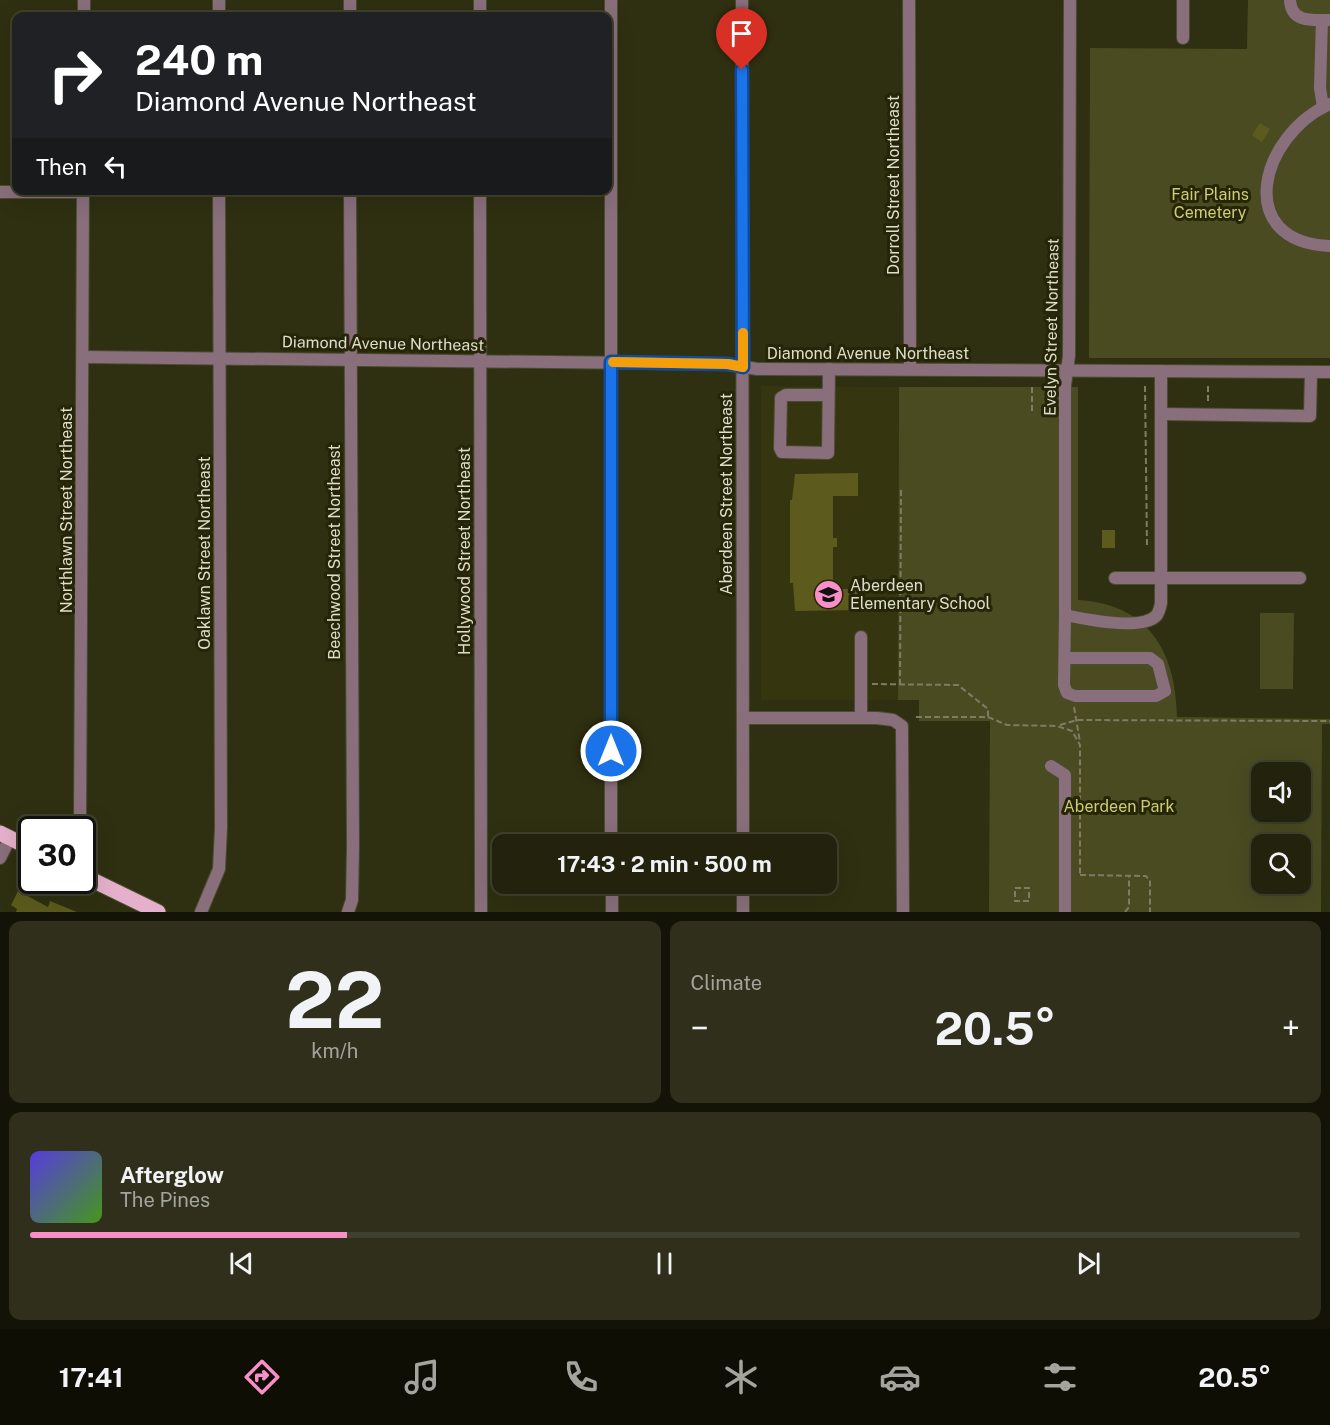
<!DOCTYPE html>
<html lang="en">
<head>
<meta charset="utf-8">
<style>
	body { margin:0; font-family:"Public Sans",sans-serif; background:#2f2f1b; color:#f1f3f6; height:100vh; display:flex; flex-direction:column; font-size:22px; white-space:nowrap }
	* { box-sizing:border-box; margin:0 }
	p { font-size:20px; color:#a3a49d }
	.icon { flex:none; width:33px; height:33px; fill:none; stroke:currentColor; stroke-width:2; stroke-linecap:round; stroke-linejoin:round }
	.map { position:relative; height:912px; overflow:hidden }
	.panel { display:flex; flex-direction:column; gap:9px; padding:9px; background:#131307; flex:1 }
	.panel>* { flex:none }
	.hud { position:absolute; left:12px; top:12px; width:600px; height:183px; border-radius:12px; box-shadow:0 6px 24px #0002,0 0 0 2px #40402e; background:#202124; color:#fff; overflow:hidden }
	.controls { position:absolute; left:1251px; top:762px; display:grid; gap:12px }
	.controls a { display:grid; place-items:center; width:60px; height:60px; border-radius:12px; background:#23230d; box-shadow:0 6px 24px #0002,0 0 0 2px #40402e; font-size:30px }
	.speed { position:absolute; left:18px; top:816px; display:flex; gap:12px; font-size:30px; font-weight:700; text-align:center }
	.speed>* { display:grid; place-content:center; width:78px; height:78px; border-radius:50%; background:#23230d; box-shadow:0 6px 24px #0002,0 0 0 2px #40402e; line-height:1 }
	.speed .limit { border:3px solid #111; border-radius:9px; background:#fff; color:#111 }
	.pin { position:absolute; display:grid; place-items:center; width:51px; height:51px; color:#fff; margin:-62px -26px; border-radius:50% 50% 50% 0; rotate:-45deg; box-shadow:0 0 6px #0007 }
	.pin .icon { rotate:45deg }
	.me { position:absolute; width:66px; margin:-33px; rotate:0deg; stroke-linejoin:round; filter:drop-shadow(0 0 4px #0008) }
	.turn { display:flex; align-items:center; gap:21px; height:126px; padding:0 24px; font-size:27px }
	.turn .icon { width:78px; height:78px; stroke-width:2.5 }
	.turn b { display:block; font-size:42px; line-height:51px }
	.then { display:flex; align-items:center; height:57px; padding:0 24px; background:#0003; gap:12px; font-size:22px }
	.big { font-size:45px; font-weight:700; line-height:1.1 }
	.panel .tile { flex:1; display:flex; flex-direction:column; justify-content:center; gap:9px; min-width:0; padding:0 21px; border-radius:12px; background:#2f2f1b }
	.panel .dial { align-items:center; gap:0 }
	.dial b { font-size:78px; line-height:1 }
	.song { display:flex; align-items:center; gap:18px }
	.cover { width:72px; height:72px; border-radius:9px; background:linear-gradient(135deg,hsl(250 70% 55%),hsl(100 70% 35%)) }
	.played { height:6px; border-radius:3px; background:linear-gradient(90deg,#f98fc9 25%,#40402e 25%) }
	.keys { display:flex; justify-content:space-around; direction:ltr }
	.heat { display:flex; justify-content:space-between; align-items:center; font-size:33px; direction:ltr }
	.panel .tiles { flex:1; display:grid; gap:9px; grid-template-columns:1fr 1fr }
	.tile:last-child { grid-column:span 2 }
	.trip { position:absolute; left:492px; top:834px; width:345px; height:60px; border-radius:12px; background:#23230d; box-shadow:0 6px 24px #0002,0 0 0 2px #40402e; font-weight:700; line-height:60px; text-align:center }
	.tabs { display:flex; height:96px; justify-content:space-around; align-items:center; background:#0e0e05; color:#a3a49d }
	.tabs .icon { width:42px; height:42px }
	.tabs .current { color:#f98fc9 }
	.tabs b { font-size:27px; color:#f1f3f6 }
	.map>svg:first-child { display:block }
</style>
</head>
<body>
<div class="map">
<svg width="1330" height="912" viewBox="0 0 1330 912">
	<rect width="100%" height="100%" fill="#2f2f11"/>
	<path fill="#35350f" d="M 761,386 L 899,387 L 898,700 L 761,700 Z"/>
	<g fill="#4b4b22" fill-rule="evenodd">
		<path d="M 1248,0 L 1330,0 L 1330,358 L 1089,358 L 1090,48 L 1247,49 Z"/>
		<path d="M 899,387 L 1078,387 L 1078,600 C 1149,604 1176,652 1177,717 L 1330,719 L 1330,724 L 1322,724 L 1321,912 L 989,912 L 990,721 L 919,721 L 919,700 L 898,700 ZM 1262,772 L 1300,772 L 1300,812 L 1262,812 ZM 1262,844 L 1300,844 L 1300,884 L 1262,884 Z"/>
		<path d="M 1260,613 L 1294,613 L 1293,689 L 1260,689 Z"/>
	</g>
	<g fill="#5c5b1d">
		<path d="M 1260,123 L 1270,129 L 1262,142 L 1252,135 Z"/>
		<path d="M 858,473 L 858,496 L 833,496 L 833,538 L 837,538 L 837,547 L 833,547 L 833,589 L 858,589 L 858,610 L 795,611 L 793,583 L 790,583 L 790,500 L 792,500 L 795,474 Z"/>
		<rect x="1102" y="530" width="13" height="18"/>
		<path d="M 18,891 L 48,907 L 50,901 L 77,912 L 16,912 L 17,909 L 11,905 Z"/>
	</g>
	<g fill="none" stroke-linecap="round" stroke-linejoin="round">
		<defs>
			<g id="minor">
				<path d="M 219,0 L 219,16"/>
				<path d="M 350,0 L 350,16"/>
				<path d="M 480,0 L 480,16"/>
				<path d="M 611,0 L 611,844"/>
				<path d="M 742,0 L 743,844"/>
				<path d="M 909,0 L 910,369"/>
				<path d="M 1070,0 L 1069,356 L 1065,385 L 1065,615 C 1084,619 1141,631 1156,616 C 1159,613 1160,608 1161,603 L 1161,371"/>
				<path d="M 1183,0 L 1183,38"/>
				<path d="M 1290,0 C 1291,23 1312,20 1330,20"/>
				<path d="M 84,16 L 84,0"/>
				<path d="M 1322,20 L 1320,88 L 1323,107"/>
				<path d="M 1330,104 C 1260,135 1232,242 1330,246"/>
				<path d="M 480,190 L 481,912"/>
				<path d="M 0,192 L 83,192"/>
				<path d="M 83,357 L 727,364 L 757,369 L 1330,372"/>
				<path d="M 828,395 L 786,395 L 781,398 L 780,448 L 782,452 L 828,453 L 829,369"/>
				<path d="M 1161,414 L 1310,416 L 1311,372"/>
				<path d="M 1115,578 L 1300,578"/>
				<path d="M 861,637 L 861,718"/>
				<path d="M 1065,658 L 1150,658 L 1158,664 L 1165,691 L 1156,696 L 1075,696 L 1067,693 L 1064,685 L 1065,615"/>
				<path d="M 743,718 L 877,718 L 893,720 L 902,726 L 903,912"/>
				<path d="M 1051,766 L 1065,775 L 1065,912"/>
				<path d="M 80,830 L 83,190"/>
				<path d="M 0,858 L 10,838"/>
				<path d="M 612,884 L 612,912"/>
				<path d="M 743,884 L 743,912"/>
				<path d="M 201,912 L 219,869 L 221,828 L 219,190"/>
				<path d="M 348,912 L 352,900 L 353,846 L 350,190"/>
			</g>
			<g id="major">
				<path d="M 0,833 L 32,849"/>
				<path d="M 82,875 L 158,912"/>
			</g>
		</defs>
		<use href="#minor" stroke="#4b4b2f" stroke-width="14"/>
		<use href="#major" stroke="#4b4b2f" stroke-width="17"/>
		<g stroke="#7c7d64" stroke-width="2" stroke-dasharray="6 3" stroke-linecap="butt">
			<path d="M 1145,386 L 1147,546"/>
			<path d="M 1208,386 L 1208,404"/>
			<path d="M 1032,411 L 1032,385"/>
			<path d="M 872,684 L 958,685 L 988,709 L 988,717"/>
			<path d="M 900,685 L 901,487"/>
			<path d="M 1074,707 L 1080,742"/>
			<path d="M 916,717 L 988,717 L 1007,725 L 1057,726 L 1072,731 L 1080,745 L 1080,875"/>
			<path d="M 1060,725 L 1077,720 L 1330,721"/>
			<path d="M 1080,875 L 1146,876 L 1150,881 L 1150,912"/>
			<rect x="1015" y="888" width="14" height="13"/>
			<path d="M 1125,912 L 1129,907 L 1129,876"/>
		</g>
		<use href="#minor" stroke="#896f7c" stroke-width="12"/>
		<use href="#major" stroke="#e5b0cb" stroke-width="15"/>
	</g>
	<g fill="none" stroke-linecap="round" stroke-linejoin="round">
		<defs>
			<path id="route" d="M 611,751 L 611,362 L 728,364 L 743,367 L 742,70"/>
		</defs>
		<use href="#route" stroke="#114b97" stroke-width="15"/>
		<use href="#route" stroke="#1a73e8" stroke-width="10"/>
		<path stroke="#f59e0b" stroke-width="10" d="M 613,362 L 728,364 L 743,367 L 743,333"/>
	</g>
	<defs>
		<symbol id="school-disc" viewBox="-11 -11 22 22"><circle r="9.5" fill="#f98fc9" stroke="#262507"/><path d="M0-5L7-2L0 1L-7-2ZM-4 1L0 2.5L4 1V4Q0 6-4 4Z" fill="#111"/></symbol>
	</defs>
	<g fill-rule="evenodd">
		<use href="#school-disc" x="812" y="578" width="33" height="33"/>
	</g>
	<g text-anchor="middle" stroke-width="6" stroke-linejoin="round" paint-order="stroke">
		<g font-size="16" fill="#dddecc" stroke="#262507">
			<text transform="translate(893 185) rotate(-90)" y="6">Dorroll Street Northeast</text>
			<text transform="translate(1051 327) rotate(-89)" y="6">Evelyn Street Northeast</text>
			<text transform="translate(383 343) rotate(1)" y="6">Diamond Avenue Northeast</text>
			<text x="868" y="359">Diamond Avenue Northeast</text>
			<text transform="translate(726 494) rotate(-90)" y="6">Aberdeen Street Northeast</text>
			<text transform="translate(66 510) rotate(-90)" y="6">Northlawn Street Northeast</text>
			<text transform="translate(464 551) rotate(-90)" y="6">Hollywood Street Northeast</text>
			<text transform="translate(334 552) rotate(-90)" y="6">Beechwood Street Northeast</text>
			<text transform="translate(204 553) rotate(-90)" y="6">Oaklawn Street Northeast</text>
		</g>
		<g font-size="16" fill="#cdcd73" stroke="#262507">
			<text x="1210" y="200">Fair Plains<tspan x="1210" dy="18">Cemetery</tspan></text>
			<text x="1119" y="812">Aberdeen Park</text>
		</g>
		<g font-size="16" fill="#dddecc" stroke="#262507" text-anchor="start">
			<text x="850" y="591">Aberdeen<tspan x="850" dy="18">Elementary School</tspan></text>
		</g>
	</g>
</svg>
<div class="controls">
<a><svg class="icon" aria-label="sound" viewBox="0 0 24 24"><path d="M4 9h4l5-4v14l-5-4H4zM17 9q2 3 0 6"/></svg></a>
<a><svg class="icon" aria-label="search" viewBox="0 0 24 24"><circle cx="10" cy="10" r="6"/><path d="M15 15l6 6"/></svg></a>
</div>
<div class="speed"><div class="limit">30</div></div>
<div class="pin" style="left:742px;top:70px;background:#d93025"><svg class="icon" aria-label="arrive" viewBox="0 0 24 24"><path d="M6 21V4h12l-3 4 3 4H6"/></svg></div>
<svg class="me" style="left:611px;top:751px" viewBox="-20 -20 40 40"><circle r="17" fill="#1a73e8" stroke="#fff" stroke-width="3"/><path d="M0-11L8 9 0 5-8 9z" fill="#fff"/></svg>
<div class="trip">17:43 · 2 min · 500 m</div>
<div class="hud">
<div class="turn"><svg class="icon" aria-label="right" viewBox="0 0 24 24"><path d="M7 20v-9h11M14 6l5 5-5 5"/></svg><div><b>240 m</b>Diamond Avenue Northeast</div></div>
<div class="then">Then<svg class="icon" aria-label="left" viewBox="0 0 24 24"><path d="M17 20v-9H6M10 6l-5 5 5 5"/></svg></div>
</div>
</div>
<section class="panel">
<div class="tiles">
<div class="tile dial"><b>22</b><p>km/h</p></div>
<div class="tile"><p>Climate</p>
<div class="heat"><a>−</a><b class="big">20.5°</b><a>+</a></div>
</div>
<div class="tile">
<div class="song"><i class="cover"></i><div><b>Afterglow</b><p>The Pines</p></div></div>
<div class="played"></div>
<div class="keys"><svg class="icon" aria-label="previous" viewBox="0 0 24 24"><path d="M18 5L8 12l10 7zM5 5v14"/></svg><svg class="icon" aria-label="pause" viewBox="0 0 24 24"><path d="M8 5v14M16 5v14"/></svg><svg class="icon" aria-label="next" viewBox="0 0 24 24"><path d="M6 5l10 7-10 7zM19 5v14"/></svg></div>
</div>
</div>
</section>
<nav class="tabs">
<b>17:41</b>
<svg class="icon current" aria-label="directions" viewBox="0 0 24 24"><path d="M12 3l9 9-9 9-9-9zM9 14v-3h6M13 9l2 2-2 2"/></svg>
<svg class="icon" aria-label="music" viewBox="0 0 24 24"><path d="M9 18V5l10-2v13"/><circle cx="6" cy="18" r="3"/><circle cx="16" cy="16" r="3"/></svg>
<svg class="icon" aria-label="phone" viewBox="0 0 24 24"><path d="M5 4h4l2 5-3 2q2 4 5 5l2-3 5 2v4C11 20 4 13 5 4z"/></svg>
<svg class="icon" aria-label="climate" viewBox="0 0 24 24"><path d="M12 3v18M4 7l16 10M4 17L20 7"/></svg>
<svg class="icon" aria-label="car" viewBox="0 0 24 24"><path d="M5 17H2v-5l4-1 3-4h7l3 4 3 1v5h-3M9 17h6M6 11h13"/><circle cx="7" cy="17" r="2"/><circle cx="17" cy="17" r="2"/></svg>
<svg class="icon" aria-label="filters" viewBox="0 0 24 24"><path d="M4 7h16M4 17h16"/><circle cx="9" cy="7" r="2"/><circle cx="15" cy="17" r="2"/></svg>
<b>20.5°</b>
</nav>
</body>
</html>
